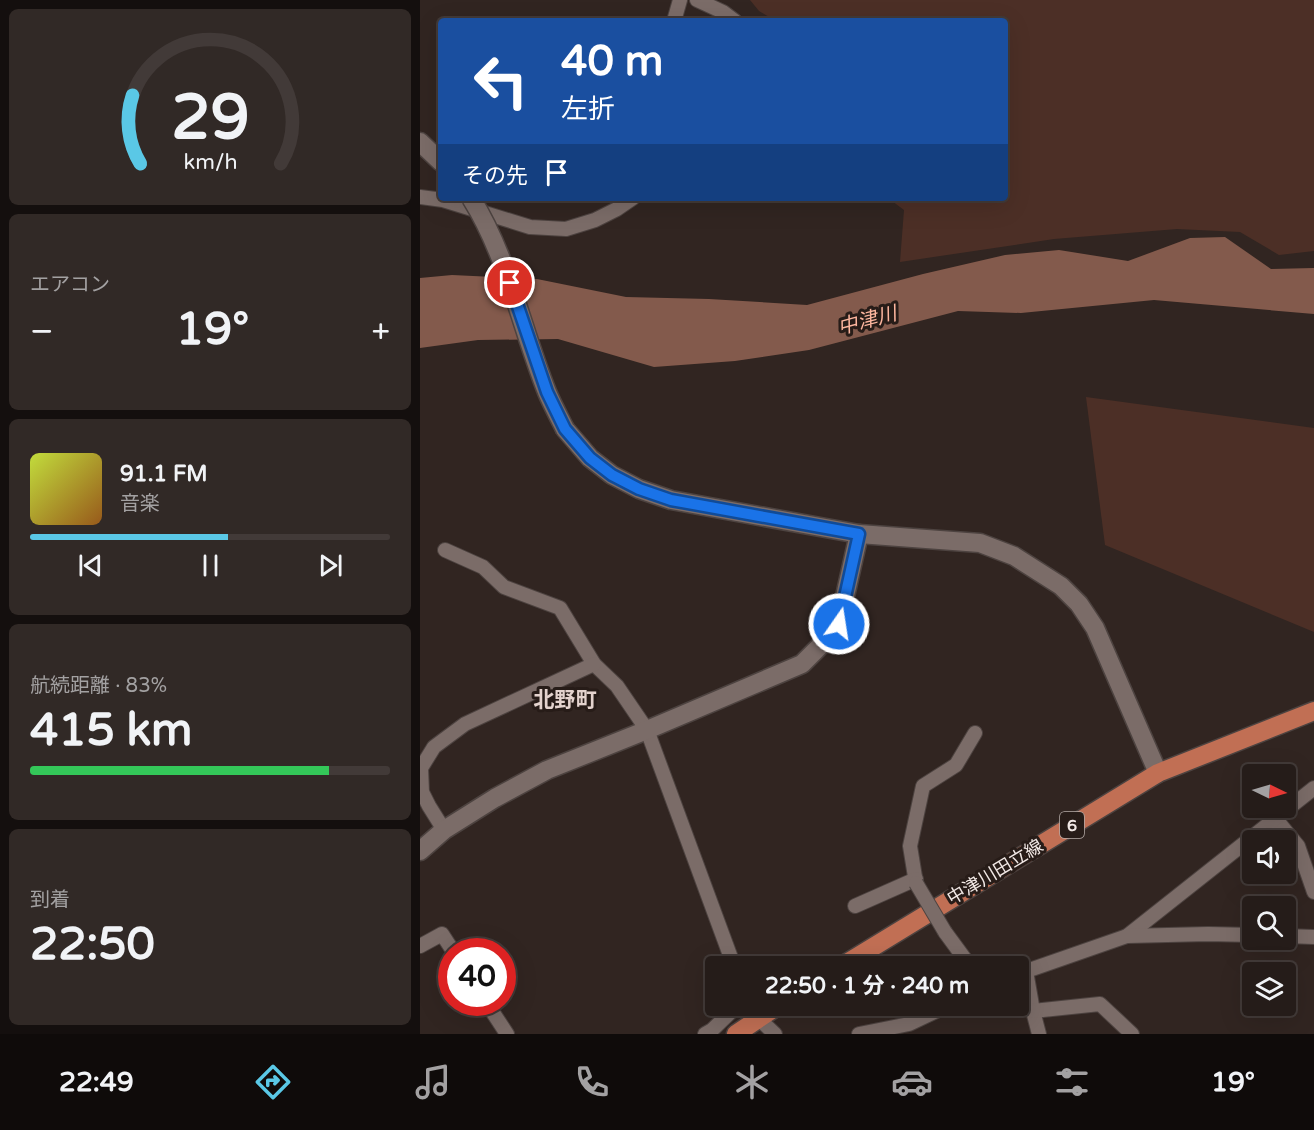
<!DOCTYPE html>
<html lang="ja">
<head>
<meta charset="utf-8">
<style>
	body { margin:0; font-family:"Varela Round","Noto Sans JP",sans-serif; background:#312926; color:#f1f3f6; height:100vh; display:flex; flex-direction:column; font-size:22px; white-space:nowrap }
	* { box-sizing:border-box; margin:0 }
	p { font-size:20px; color:#a3a1a2 }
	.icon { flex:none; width:33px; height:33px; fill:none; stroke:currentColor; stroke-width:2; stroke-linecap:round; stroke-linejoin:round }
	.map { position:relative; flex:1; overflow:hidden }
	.panel { display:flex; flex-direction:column; gap:9px; padding:9px; background:#140f0e; width:420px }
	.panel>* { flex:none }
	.banner { position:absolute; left:18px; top:18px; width:570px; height:183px; border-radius:6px; box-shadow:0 6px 24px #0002,0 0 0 2px #423a38; background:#1a4fa0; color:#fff; overflow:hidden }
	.needle { width:39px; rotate:95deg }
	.fabs { position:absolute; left:822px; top:764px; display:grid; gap:12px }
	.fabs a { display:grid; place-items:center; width:54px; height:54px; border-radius:6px; background:#251c19; box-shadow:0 6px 24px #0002,0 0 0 2px #423a38; font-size:30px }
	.speed { position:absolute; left:18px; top:938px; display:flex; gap:12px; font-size:30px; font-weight:700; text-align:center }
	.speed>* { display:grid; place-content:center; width:78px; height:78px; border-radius:50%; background:#251c19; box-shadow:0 6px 24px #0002,0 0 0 2px #423a38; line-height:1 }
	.speed .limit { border:9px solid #d22; background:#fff; color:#111 }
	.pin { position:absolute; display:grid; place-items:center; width:51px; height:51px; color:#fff; margin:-26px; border:3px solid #fff; border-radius:50%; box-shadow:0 2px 6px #0007 }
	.me { position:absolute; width:66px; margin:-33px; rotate:13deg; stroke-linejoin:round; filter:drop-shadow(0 0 4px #0008) }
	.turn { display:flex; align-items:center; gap:21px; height:126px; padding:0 24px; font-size:27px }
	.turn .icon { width:78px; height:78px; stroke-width:2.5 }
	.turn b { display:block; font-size:42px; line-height:51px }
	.then { display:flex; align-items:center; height:57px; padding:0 24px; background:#0003; gap:12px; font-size:22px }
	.big { font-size:45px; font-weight:700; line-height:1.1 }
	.panel .tile { flex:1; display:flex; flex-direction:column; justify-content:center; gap:9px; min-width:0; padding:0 21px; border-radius:9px; background:#312926 }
	.panel .dial { align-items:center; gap:0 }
	.dial svg { height:156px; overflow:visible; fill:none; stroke:#423a38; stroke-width:7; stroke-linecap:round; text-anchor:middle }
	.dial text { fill:#f1f3f6; stroke:none }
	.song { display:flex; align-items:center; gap:18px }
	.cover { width:72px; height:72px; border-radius:9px; background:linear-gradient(135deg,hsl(70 70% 55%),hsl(30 70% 35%)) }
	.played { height:6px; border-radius:3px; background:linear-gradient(90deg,#5ac8e6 55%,#423a38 55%) }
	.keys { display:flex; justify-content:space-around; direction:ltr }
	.heat { display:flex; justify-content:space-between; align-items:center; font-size:33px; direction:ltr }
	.charge { height:9px; border-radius:4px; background:linear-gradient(90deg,#34c759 83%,#423a38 0) }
	.trip { position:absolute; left:285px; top:956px; width:324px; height:60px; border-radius:6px; background:#251c19; box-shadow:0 6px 24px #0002,0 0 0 2px #423a38; font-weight:700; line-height:60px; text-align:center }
	.dock { display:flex; height:96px; justify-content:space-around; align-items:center; background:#0f0b0a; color:#a3a1a2 }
	.dock .icon { width:42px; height:42px }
	.dock .on { color:#5ac8e6 }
	.dock b { font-size:27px; color:#f1f3f6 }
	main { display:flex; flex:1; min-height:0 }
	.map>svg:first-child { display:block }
</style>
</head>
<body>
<main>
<section class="panel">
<div class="tile dial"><svg viewBox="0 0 100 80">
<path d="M14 69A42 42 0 1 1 86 69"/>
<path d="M14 69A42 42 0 0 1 10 34" stroke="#5ac8e6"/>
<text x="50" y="56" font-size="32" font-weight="700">29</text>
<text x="50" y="72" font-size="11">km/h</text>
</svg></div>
<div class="tile"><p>エアコン</p>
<div class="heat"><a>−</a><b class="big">19°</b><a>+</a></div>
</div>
<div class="tile">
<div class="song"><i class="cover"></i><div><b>91.1 FM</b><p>音楽</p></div></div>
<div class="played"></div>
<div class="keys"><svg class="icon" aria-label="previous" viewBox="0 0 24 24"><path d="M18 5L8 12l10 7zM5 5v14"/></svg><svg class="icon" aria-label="pause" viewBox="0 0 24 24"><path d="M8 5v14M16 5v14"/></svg><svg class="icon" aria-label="next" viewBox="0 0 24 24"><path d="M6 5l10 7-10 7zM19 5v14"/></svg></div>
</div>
<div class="tile"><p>航続距離 · 83%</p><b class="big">415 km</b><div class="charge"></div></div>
<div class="tile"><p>到着</p><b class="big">22:50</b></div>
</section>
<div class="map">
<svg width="894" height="1034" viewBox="0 0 894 1034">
	<rect width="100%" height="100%" fill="#312521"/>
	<g fill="#4c2f26">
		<path d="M 330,0 L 894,0 L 894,251 L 859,255 L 820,232 L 757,229 L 634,239 L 480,262 L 484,210 L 468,198 L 585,198 L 585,21 L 356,21 L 339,11 Z"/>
		<path d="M 666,397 L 894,428 L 894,632 L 685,545 Z"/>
	</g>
	<path fill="#835a4c" d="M 805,237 L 851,269 L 894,268 L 894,314 L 734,300 L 601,313 L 538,311 L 389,350 L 315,361 L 234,367 L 138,339 L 58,340 L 0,348 L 0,278 L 32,275 L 117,279 L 206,297 L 289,299 L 387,305 L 503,274 L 585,255 L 639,250 L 708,261 L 770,238 Z"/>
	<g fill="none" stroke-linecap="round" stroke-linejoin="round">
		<defs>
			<g id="minor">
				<path d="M 277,0 L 303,12 L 315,21"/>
				<path d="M 254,21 L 260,0"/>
				<path d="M 0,197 L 23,200 L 110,227 L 146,229 L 175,220 L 197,209 L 213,198"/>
				<path d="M 25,550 L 63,567 L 84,587 L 140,608 L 174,664 L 197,686 L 227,730 L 314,966"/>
				<path d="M 855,818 L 878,846 L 894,892"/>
				<path d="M 24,830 L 9,806 L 2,792 L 1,768 L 14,747 L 45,724 L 174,664"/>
				<path d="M 496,883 L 490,846 L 503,786 L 536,765 L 555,733"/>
				<path d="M 435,906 L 496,879"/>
				<path d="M 525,932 L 550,966"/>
				<path d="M 707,936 L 894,788"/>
				<path d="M 866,936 L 894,937"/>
				<path d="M 0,946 L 22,934 L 33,951"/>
				<path d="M 606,971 L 613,1011 L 619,1034"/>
				<path d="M 598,974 L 707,936 L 788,934 L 832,935"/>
				<path d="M 66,1002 L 87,1034"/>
				<path d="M 330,1005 L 338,1018 L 355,1034"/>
				<path d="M 613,1011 L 680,1004 L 712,1034"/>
				<path d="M 285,1034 L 292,1030 L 318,1005"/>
				<path d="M 439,1034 L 489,1024 L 529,1005"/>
			</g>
			<g id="tertiary">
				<path d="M 0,142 L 21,162"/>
				<path d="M 145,429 L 170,458 L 192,475 L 219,489 L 251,500 L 439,534 L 560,543 L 594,556 L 641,586 L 659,604 L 675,628 L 738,773"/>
				<path d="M 0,851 L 24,830 L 75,798 L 127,770 L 227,730 L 382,664 L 401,645 L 419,623 L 439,534"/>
			</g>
			<g id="primary">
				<path d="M 422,966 L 738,773 L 894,711"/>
				<path d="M 316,1034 L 359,1005"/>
			</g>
		</defs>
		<use href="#minor" stroke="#4d4340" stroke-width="16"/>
		<use href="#tertiary" stroke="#4d4340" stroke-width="21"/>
		<use href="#primary" stroke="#4d4340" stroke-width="21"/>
		<use href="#minor" stroke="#7b6c68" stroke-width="14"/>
		<use href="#tertiary" stroke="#7b6c68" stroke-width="18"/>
		<use href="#primary" stroke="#c16f54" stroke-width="18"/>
		<defs>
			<path id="minor-bridge" d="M 496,883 L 525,932"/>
			<path id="tertiary-bridge" d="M 51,198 C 88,257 101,327 127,392 C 132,404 139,417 145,429"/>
		</defs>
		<use href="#minor-bridge" stroke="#4d4340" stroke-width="16" stroke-linecap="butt"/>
		<use href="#tertiary-bridge" stroke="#4d4340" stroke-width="21" stroke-linecap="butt"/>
		<use href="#minor-bridge" stroke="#7b6c68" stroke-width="14"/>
		<use href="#tertiary-bridge" stroke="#7b6c68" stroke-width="18"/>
	</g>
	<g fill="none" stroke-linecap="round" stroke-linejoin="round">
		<defs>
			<path id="route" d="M 90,283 L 127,392 L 145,429 L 170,458 L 192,475 L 219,489 L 251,500 L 439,534 L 419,624"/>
		</defs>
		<use href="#route" stroke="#114b97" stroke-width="15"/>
		<use href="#route" stroke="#1a73e8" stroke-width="10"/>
	</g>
	<g text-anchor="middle" stroke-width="6" stroke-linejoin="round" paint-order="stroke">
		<rect fill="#271c18" stroke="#b5aca8" stroke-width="1.5" x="640" y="812" width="24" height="26" rx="4.5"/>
		<g font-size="16" font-weight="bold" fill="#f2e9e6">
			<text x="652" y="831">6</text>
		</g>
		<g font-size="18" fill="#f2e9e6" stroke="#271c18">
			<text transform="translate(575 872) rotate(-31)" y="6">中津川田立線</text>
		</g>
		<g font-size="20" font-style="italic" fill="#fcb59e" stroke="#271c18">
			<text transform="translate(447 320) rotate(-15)" y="7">中津川</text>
		</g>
		<g font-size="21" font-weight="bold" fill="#e4d3ce" stroke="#271c18">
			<text x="145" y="707">北野町</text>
		</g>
	</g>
</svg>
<div class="fabs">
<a><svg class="needle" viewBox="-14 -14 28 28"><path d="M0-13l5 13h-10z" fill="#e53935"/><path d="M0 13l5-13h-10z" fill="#a3a1a2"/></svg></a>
<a><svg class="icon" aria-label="sound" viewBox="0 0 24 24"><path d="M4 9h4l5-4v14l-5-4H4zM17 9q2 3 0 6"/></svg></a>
<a><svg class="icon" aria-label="search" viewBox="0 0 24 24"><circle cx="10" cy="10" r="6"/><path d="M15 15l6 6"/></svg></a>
<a><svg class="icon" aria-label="layers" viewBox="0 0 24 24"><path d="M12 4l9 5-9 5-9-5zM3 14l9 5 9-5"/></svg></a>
</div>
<div class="speed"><div class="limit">40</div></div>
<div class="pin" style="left:90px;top:283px;background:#d93025"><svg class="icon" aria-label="arrive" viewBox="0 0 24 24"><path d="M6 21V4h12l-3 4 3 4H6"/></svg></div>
<svg class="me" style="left:419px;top:624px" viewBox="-20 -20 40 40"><circle r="17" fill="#1a73e8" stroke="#fff" stroke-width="3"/><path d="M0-11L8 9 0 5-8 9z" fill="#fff"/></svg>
<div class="trip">22:50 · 1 分 · 240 m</div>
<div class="banner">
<div class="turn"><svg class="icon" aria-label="left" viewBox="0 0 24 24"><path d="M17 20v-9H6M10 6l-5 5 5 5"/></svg><div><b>40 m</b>左折</div></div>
<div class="then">その先<svg class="icon" aria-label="arrive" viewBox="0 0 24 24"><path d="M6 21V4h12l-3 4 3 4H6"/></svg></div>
</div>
</div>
</main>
<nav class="dock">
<b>22:49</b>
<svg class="icon on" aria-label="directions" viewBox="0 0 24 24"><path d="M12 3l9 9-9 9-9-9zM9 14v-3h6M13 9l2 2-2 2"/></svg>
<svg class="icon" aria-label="music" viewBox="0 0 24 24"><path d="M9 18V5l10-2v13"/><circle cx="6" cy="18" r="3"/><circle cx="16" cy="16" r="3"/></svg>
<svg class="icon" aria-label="phone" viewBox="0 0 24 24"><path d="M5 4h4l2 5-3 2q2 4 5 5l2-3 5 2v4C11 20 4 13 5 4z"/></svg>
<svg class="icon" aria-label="climate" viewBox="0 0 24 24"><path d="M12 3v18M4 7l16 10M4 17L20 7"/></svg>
<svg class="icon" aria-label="car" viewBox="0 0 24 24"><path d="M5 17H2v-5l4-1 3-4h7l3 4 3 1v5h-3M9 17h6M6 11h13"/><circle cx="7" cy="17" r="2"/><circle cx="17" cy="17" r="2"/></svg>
<svg class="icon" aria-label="filters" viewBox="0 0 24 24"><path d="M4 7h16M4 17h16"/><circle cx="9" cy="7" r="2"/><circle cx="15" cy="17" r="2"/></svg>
<b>19°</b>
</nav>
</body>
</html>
